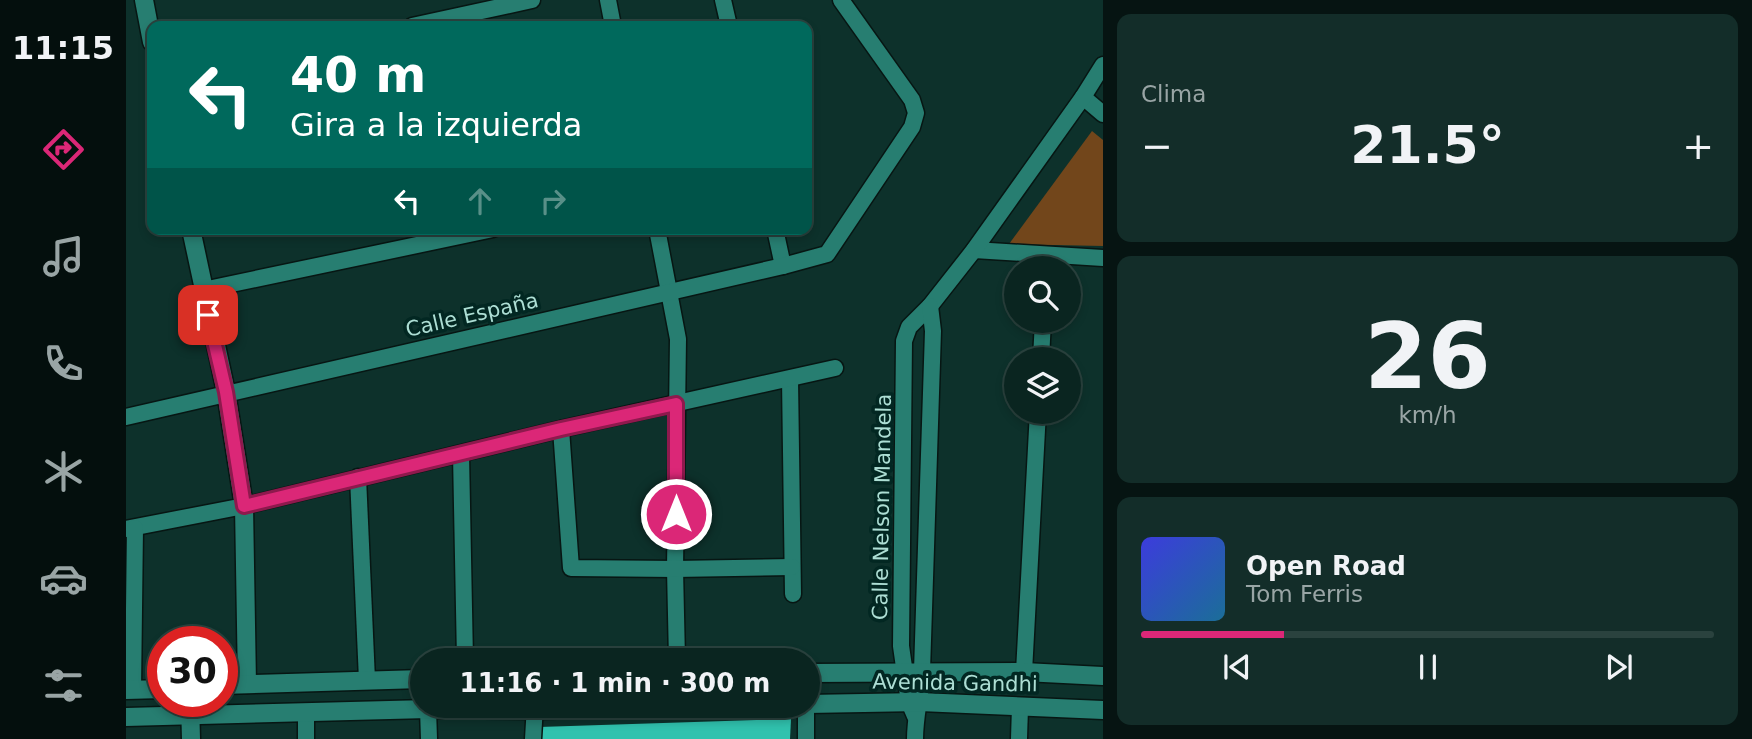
<!DOCTYPE html>
<html lang="es">
<head>
<meta charset="utf-8">
<style>
	body { margin:0; font-family:"DejaVu Sans",sans-serif; background:#132d29; color:#f1f3f6; height:100vh; display:flex; flex-direction:column; font-size:26px; white-space:nowrap }
	* { box-sizing:border-box; margin:0 }
	p { font-size:23px; color:#99a5a5 }
	.icon { flex:none; width:38px; height:38px; fill:none; stroke:currentColor; stroke-width:2; stroke-linecap:round; stroke-linejoin:round }
	.map { position:relative; flex:1; overflow:hidden }
	.panel { display:flex; flex-direction:column; gap:14px; padding:14px; background:#061412; width:649px }
	.panel>* { flex:none }
	.top-card { position:absolute; left:21px; top:21px; width:665px; height:214px; border-radius:14px; box-shadow:0 4px 10px #0003,0 0 0 2px #2a423e; background:#00695c; color:#fff; overflow:hidden }
	.fabs { position:absolute; left:878px; top:256px; display:grid; gap:14px }
	.fabs a { display:grid; place-items:center; width:77px; height:77px; border-radius:50%; background:#0a2520; box-shadow:0 4px 10px #0003,0 0 0 2px #2a423e; font-size:35px }
	.speed { position:absolute; left:21px; top:626px; display:flex; gap:14px; font-size:35px; font-weight:700; text-align:center }
	.speed>* { display:grid; place-content:center; width:91px; height:91px; border-radius:50%; background:#0a2520; box-shadow:0 4px 10px #0003,0 0 0 2px #2a423e; line-height:1 }
	.speed .limit { border:10px solid #d22; background:#fff; color:#111 }
	.pin { position:absolute; display:grid; place-items:center; width:60px; height:60px; color:#fff; margin:-30px; border-radius:14px; box-shadow:0 4px 10px #0006 }
	.me { position:absolute; width:77px; margin:-38px; rotate:0deg; stroke-linejoin:round; filter:drop-shadow(0 0 5px #0008) }
	.turn { display:flex; align-items:center; gap:24px; height:147px; padding:0 28px; font-size:32px }
	.turn .icon { width:91px; height:91px; stroke-width:2.5 }
	.turn b { display:block; font-size:49px; line-height:60px }
	.lanes { display:flex; align-items:center; height:66px; padding:0 28px; background:#0003; justify-content:center; gap:35px; direction:ltr }
	.lanes .off { opacity:.35 }
	.big { font-size:52px; font-weight:700; line-height:1.1 }
	.panel .card { flex:1; display:flex; flex-direction:column; justify-content:center; gap:10px; min-width:0; padding:0 24px; border-radius:14px; background:#132d29 }
	.panel .dial { align-items:center; gap:0 }
	.dial b { font-size:91px; line-height:1 }
	.song { display:flex; align-items:center; gap:21px }
	.cover { width:84px; height:84px; border-radius:10px; background:linear-gradient(135deg,hsl(240 70% 55%),hsl(200 70% 35%)) }
	.played { height:7px; border-radius:4px; background:linear-gradient(90deg,#db2777 25%,#2a423e 25%) }
	.keys { display:flex; justify-content:space-around; direction:ltr }
	.heat { display:flex; justify-content:space-between; align-items:center; font-size:38px; direction:ltr }
	.trip { position:absolute; left:284px; top:648px; width:410px; height:70px; border-radius:35px; background:#0a2520; box-shadow:0 4px 10px #0003,0 0 0 2px #2a423e; font-weight:700; line-height:70px; text-align:center }
	main { display:flex; flex:1; min-height:0 }
	.dock { display:flex; flex-direction:column; width:126px; justify-content:space-around; align-items:center; background:#040f0d; color:#99a5a5 }
	.dock .icon { width:49px; height:49px }
	.dock .active { color:#db2777 }
	.dock b { font-size:32px; color:#f1f3f6 }
	.map>svg:first-child { display:block }
</style>
</head>
<body>
<main>
<nav class="dock">
<b>11:15</b>
<svg class="icon active" aria-label="directions" viewBox="0 0 24 24"><path d="M12 3l9 9-9 9-9-9zM9 14v-3h6M13 9l2 2-2 2"/></svg>
<svg class="icon" aria-label="music" viewBox="0 0 24 24"><path d="M9 18V5l10-2v13"/><circle cx="6" cy="18" r="3"/><circle cx="16" cy="16" r="3"/></svg>
<svg class="icon" aria-label="phone" viewBox="0 0 24 24"><path d="M5 4h4l2 5-3 2q2 4 5 5l2-3 5 2v4C11 20 4 13 5 4z"/></svg>
<svg class="icon" aria-label="climate" viewBox="0 0 24 24"><path d="M12 3v18M4 7l16 10M4 17L20 7"/></svg>
<svg class="icon" aria-label="car" viewBox="0 0 24 24"><path d="M5 17H2v-5l4-1 3-4h7l3 4 3 1v5h-3M9 17h6M6 11h13"/><circle cx="7" cy="17" r="2"/><circle cx="17" cy="17" r="2"/></svg>
<svg class="icon" aria-label="filters" viewBox="0 0 24 24"><path d="M4 7h16M4 17h16"/><circle cx="9" cy="7" r="2"/><circle cx="15" cy="17" r="2"/></svg>
</nav>
<div class="map">
<svg width="977" height="739" viewBox="0 0 977 739">
	<rect width="100%" height="100%" fill="#0d312b"/>
	<path fill="#72461b" d="M 966,131 L 977,140 L 977,246 L 883,244 Z"/>
	<path fill="#30c2ae" d="M 665,719 L 664,739 L 413,739 L 413,727 Z"/>
	<g fill="none" stroke-linecap="round" stroke-linejoin="round">
		<defs>
			<g id="minor">
				<path d="M 482,0 L 487,26"/>
				<path d="M 597,0 L 603,26"/>
				<path d="M 286,26 L 406,0"/>
				<path d="M 957,97 L 977,114"/>
				<path d="M 531,229 L 552,339 L 549,569 L 551,660"/>
				<path d="M 649,229 L 657,266"/>
				<path d="M 848,250 L 977,258"/>
				<path d="M 77,290 L 367,229"/>
				<path d="M 915,359 L 917,320"/>
				<path d="M 664,379 L 667,594"/>
				<path d="M 0,417 L 657,266 L 701,254 L 786,127 L 790,113 L 786,100 L 715,0"/>
				<path d="M 435,429 L 445,568 L 549,569 L 666,567"/>
				<path d="M 335,454 L 339,660"/>
				<path d="M 232,477 L 241,680"/>
				<path d="M 0,529 L 118,506 L 435,429 L 709,368"/>
				<path d="M 898,672 L 912,411"/>
				<path d="M 7,690 L 9,528"/>
				<path d="M 302,709 L 303,739"/>
				<path d="M 180,712 L 180,739"/>
				<path d="M 789,716 L 783,702 L 775,646 L 778,341 L 783,327 L 804,306 L 848,250 L 957,97 L 977,65"/>
				<path d="M 407,739 L 409,705"/>
				<path d="M 680,739 L 680,705"/>
				<path d="M 789,739 C 789,716 795,695 796,671 L 807,331 L 804,306"/>
				<path d="M 893,739 L 894,707"/>
			</g>
			<g id="tertiary">
				<path d="M 18,0 L 26,42"/>
				<path d="M 65,229 L 100,392 L 118,506 L 121,684"/>
				<path d="M 681,673 L 898,672 L 977,676"/>
				<path d="M 96,685 L 296,679"/>
				<path d="M 0,690 L 37,689"/>
				<path d="M 64,702 L 65,739"/>
				<path d="M 681,704 L 794,702 L 977,710"/>
				<path d="M 0,717 L 302,709 L 409,710 L 627,705"/>
			</g>
		</defs>
		<use href="#minor" stroke="#071613" stroke-width="19"/>
		<use href="#tertiary" stroke="#071613" stroke-width="21"/>
		<use href="#minor" stroke="#277e71" stroke-width="16"/>
		<use href="#tertiary" stroke="#277e71" stroke-width="18"/>
	</g>
	<g fill="none" stroke-linecap="round" stroke-linejoin="round">
		<defs>
			<path id="route" d="M 82,315 L 100,392 L 118,506 L 435,429 L 550,404 L 550,514"/>
		</defs>
		<use href="#route" stroke="#8e194d" stroke-width="18"/>
		<use href="#route" stroke="#db2777" stroke-width="12"/>
	</g>
	<g text-anchor="middle" stroke-width="7" stroke-linejoin="round" paint-order="stroke">
		<g font-size="21" fill="#added4" stroke="#022722">
			<text transform="translate(346 315) rotate(-13)" y="7">Calle España</text>
			<text transform="translate(756 507) rotate(-89)" y="7">Calle Nelson Mandela</text>
			<text transform="translate(829 683) rotate(1)" y="7">Avenida Gandhi</text>
		</g>
	</g>
</svg>
<div class="fabs">
<a><svg class="icon" aria-label="search" viewBox="0 0 24 24"><circle cx="10" cy="10" r="6"/><path d="M15 15l6 6"/></svg></a>
<a><svg class="icon" aria-label="layers" viewBox="0 0 24 24"><path d="M12 4l9 5-9 5-9-5zM3 14l9 5 9-5"/></svg></a>
</div>
<div class="speed"><div class="limit">30</div></div>
<div class="pin" style="left:82px;top:315px;background:#d93025"><svg class="icon" aria-label="arrive" viewBox="0 0 24 24"><path d="M6 21V4h12l-3 4 3 4H6"/></svg></div>
<svg class="me" style="left:550px;top:514px" viewBox="-20 -20 40 40"><circle r="17" fill="#db2777" stroke="#fff" stroke-width="3"/><path d="M0-11L8 9 0 5-8 9z" fill="#fff"/></svg>
<div class="trip">11:16 · 1 min · 300 m</div>
<div class="top-card">
<div class="turn"><svg class="icon" aria-label="left" viewBox="0 0 24 24"><path d="M17 20v-9H6M10 6l-5 5 5 5"/></svg><div><b>40 m</b>Gira a la izquierda</div></div>
<div class="lanes"><svg class="icon" aria-label="left" viewBox="0 0 24 24"><path d="M17 20v-9H6M10 6l-5 5 5 5"/></svg><svg class="icon off" aria-label="ahead" viewBox="0 0 24 24"><path d="M12 20V5M6 11l6-6 6 6"/></svg><svg class="icon off" aria-label="right" viewBox="0 0 24 24"><path d="M7 20v-9h11M14 6l5 5-5 5"/></svg></div>
</div>
</div>
<section class="panel">
<div class="card"><p>Clima</p>
<div class="heat"><a>−</a><b class="big">21.5°</b><a>+</a></div>
</div>
<div class="card dial"><b>26</b><p>km/h</p></div>
<div class="card">
<div class="song"><i class="cover"></i><div><b>Open Road</b><p>Tom Ferris</p></div></div>
<div class="played"></div>
<div class="keys"><svg class="icon" aria-label="previous" viewBox="0 0 24 24"><path d="M18 5L8 12l10 7zM5 5v14"/></svg><svg class="icon" aria-label="pause" viewBox="0 0 24 24"><path d="M8 5v14M16 5v14"/></svg><svg class="icon" aria-label="next" viewBox="0 0 24 24"><path d="M6 5l10 7-10 7zM19 5v14"/></svg></div>
</div>
</section>
</main>
</body>
</html>
